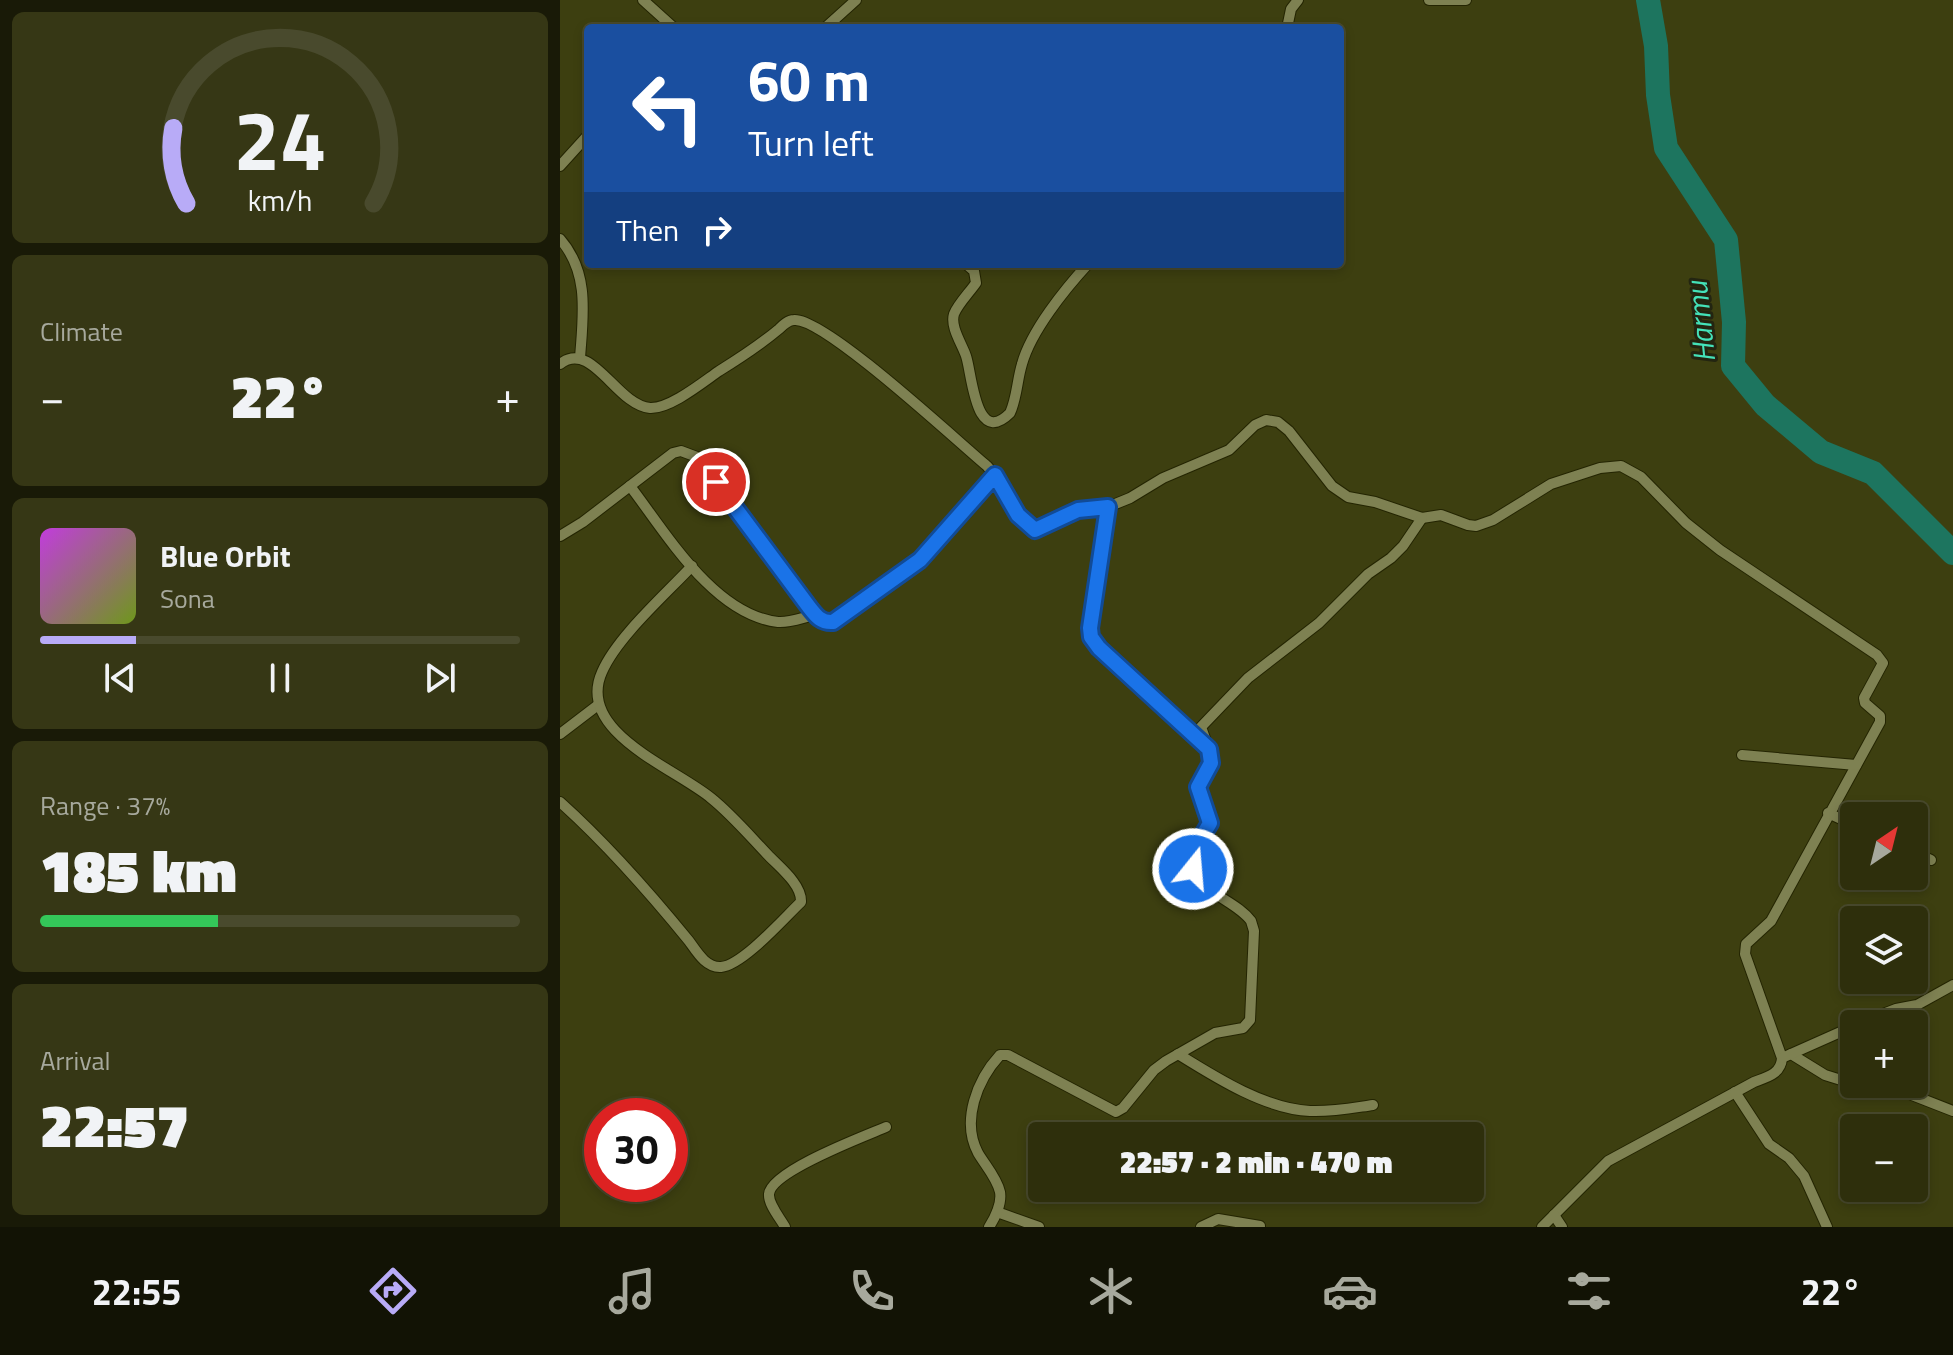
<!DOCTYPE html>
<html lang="en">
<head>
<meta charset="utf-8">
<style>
	body { margin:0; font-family:"Titillium Web",sans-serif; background:#363715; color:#f1f3f6; height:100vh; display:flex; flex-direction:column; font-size:30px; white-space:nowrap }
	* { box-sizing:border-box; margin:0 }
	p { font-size:26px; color:#a7a99d }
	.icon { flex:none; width:44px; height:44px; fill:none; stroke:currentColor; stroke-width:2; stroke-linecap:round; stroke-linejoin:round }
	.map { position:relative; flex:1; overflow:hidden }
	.details { display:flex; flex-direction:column; gap:12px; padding:12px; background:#191a07; width:560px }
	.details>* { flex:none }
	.hud { position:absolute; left:24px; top:24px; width:760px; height:244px; border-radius:8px; box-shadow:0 4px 12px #0003,0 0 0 2px #494a2d; background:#1a4fa0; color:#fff; overflow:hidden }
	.needle { width:52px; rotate:35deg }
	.buttons { position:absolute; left:1280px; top:802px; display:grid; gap:16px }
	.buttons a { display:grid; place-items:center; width:88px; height:88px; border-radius:8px; background:#2e2f0c; box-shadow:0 4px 12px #0003,0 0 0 2px #494a2d; font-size:40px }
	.speed { position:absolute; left:24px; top:1098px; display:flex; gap:16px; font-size:40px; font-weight:700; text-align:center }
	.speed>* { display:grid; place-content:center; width:104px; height:104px; border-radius:50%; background:#2e2f0c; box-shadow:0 4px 12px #0003,0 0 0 2px #494a2d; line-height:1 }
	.speed .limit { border:12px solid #d22; background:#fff; color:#111 }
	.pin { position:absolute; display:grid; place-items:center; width:68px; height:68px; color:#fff; margin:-34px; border:4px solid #fff; border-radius:50%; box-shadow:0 2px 8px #0007 }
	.me { position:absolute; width:88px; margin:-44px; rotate:17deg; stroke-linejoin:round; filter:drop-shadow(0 0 6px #0008) }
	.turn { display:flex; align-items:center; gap:28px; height:168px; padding:0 32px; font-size:36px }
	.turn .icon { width:104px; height:104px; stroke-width:2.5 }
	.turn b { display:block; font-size:56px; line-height:68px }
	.then { display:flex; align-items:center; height:76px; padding:0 32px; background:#0003; gap:16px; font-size:30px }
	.big { font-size:60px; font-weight:800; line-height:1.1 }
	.details .card { flex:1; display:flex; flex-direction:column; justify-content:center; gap:12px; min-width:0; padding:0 28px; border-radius:12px; background:#363715 }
	.details .dial { align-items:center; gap:0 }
	.dial svg { height:208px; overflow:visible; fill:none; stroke:#494a2d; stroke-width:7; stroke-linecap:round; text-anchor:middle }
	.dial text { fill:#f1f3f6; stroke:none }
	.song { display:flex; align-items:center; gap:24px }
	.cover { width:96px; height:96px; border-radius:12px; background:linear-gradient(135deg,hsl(290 70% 55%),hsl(80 70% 35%)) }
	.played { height:8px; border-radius:4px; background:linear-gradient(90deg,#b8abf7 20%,#494a2d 20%) }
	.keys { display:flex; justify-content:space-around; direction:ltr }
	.heat { display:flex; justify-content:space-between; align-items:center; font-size:44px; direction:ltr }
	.charge { height:12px; border-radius:6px; background:linear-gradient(90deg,#34c759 37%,#494a2d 0) }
	.trip { position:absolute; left:468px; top:1122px; width:456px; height:80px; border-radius:8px; background:#2e2f0c; box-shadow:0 4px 12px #0003,0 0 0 2px #494a2d; font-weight:800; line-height:80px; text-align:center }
	.dock { display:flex; height:128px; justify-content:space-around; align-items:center; background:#121305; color:#a7a99d }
	.dock .icon { width:56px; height:56px }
	.dock .active { color:#b8abf7 }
	.dock b { font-size:36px; color:#f1f3f6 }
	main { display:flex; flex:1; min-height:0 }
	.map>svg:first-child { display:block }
</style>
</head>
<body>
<main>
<section class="details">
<div class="card dial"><svg viewBox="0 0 100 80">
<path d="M14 69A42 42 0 1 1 86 69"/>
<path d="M14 69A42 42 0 0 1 9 40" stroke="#b8abf7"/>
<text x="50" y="56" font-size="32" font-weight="700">24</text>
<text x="50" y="72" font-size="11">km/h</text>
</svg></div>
<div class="card"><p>Climate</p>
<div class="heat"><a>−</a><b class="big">22°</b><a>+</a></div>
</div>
<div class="card">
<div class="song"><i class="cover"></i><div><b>Blue Orbit</b><p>Sona</p></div></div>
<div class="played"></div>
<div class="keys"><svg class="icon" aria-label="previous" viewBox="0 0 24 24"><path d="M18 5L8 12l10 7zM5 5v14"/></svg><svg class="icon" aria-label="pause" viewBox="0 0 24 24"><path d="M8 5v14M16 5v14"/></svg><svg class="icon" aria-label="next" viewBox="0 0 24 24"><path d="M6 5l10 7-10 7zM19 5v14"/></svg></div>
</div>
<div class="card"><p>Range · 37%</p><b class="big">185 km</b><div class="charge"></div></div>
<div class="card"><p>Arrival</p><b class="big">22:57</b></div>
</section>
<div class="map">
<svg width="1393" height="1227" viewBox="0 0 1393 1227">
	<rect width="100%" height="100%" fill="#3d3f10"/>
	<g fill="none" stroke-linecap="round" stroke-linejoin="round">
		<path stroke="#1d755f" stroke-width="24" d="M 1088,0 L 1096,46 L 1098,95 L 1106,148 L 1166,240 L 1174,322 L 1173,366 L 1205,405 L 1261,452 L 1313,473 L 1393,553"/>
		<defs>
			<g id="street">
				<path d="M 83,0 L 114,28"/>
				<path d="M 869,0 L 906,0"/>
				<path d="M 265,28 L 296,0"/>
				<path d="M 727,28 L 731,9 L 738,0"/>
				<path d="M 0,166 L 28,135"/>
				<path d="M 0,239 C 30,273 23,316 20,358"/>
				<path d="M 406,264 L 414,271 L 416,283 C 409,293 398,304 394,314 C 390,327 402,344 406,356 C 412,373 415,448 450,413 C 457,398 457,380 462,364 C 471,331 505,289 528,264"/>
				<path d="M 0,364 C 32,339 56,405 90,408 C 110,409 143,382 159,371 C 180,358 200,345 219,329 C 223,325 228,320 234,320 C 264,317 397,441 427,466 C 445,485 451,517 475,530 L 518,510 L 548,507 L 570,498 L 603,478 L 669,450 L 695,425 L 706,420 L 718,422 L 729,431 L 772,486 L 788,497 L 815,502 L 862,518 L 881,515 L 908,525 L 916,526 L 933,520 L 991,484 L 1040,468 L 1061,466 L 1081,477 L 1126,523 L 1160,550 L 1317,655 L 1323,663 L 1304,698 L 1305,703 L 1320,716 L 1320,722 L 1211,921 L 1186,944 L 1185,954 L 1222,1058 C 1221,1074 1207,1077 1194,1082 L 1048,1161 L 982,1227"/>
				<path d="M 70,486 C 106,533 154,615 218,622 C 230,623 244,617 255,615"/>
				<path d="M 548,507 L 530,628 L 531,637 L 539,648 L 643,743"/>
				<path d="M 0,536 L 23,522 L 113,453 L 121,451 L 137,457 L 249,607 L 258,618 L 273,622 L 360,560 L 435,475"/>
				<path d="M 0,734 L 38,705"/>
				<path d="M 1182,755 L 1296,765"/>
				<path d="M 0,802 C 47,844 89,892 129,941 C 137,952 146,968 161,967 C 183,965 224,918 241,902 C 242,884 218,866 207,854 C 189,835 171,814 151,798 C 115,768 15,732 42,672 C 57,637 106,594 132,566"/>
				<path d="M 1268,813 L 1294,825"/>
				<path d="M 1354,852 L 1371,860"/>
				<path d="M 1297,1024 L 1336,1009 L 1357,1005 L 1393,985"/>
				<path d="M 618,1054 C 655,1077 705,1109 750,1111 C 772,1112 792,1108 813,1105"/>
				<path d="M 1231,1054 L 1265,1075 L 1294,1084"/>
				<path d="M 1222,1058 L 1294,1026"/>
				<path d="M 1297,1084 L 1334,1088 L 1393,1111"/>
				<path d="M 1175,1092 L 1209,1144 L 1229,1158 L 1244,1176 L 1267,1227"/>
				<path d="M 437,1212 L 479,1227"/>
				<path d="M 994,1215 L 1002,1227"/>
				<path d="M 225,1227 C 220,1218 208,1204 209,1194 C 211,1171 305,1136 326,1127"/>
				<path d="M 429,1227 C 435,1218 442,1203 440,1192 C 437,1178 425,1165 418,1153 C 401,1121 417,1080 440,1055 L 448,1055 L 556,1112 L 563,1108 L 594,1070 L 606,1061 L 655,1033 L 683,1028 L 690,1020 L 694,931 L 691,921 C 674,897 624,890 634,851 C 637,841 645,833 650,823 L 638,787 L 652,758 L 641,727 L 688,678 L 759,623 L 808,574 L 831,558 L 843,546 L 862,518"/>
				<path d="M 641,1227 L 658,1219 L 700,1226"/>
			</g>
		</defs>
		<use href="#street" stroke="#242502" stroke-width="12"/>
		<use href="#street" stroke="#7e8152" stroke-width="10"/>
	</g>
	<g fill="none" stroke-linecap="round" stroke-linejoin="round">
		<defs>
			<path id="route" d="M 156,482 L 249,607 C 256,616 261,623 273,622 L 360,560 L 435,475 L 458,515 L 475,530 L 518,510 L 548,507 L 530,628 L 531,637 L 539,648 L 649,749 L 651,763 L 638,787 L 650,823 L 635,848 L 633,869"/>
		</defs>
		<use href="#route" stroke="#114b97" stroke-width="20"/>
		<use href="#route" stroke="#1a73e8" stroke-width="14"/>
	</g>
	<g text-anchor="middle" stroke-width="6" stroke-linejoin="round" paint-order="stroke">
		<g font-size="30" font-style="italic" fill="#44e2b9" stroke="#232511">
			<text transform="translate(1141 322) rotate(-96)" y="10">Harmu</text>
		</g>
	</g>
</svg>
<div class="buttons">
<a><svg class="needle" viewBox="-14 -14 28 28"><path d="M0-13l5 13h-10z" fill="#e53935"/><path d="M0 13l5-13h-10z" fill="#a7a99d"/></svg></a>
<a><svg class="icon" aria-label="layers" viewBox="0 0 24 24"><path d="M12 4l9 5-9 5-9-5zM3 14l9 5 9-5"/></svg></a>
<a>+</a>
<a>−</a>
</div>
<div class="speed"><div class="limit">30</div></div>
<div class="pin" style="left:156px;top:482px;background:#d93025"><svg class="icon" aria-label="arrive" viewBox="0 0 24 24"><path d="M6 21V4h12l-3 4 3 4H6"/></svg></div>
<svg class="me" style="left:633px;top:869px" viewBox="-20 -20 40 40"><circle r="17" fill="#1a73e8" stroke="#fff" stroke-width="3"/><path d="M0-11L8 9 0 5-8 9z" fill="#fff"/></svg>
<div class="trip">22:57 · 2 min · 470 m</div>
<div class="hud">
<div class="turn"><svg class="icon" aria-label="left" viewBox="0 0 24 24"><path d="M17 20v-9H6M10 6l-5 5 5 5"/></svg><div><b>60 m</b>Turn left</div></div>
<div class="then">Then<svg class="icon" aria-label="right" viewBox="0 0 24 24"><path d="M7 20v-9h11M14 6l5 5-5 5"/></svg></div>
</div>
</div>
</main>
<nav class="dock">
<b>22:55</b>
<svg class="icon active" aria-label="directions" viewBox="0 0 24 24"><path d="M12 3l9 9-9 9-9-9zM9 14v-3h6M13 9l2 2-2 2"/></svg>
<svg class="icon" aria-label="music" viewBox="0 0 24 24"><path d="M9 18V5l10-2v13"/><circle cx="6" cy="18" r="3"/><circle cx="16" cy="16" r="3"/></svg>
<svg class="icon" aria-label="phone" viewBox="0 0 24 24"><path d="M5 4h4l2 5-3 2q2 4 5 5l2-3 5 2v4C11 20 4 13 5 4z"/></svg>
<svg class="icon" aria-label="climate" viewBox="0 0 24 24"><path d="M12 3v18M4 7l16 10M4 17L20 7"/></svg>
<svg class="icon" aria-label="car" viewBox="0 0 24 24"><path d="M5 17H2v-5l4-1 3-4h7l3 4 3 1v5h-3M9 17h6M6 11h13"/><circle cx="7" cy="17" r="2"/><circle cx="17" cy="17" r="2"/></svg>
<svg class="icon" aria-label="filters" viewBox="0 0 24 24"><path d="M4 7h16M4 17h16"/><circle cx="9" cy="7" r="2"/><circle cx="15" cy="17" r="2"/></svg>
<b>22°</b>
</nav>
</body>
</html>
